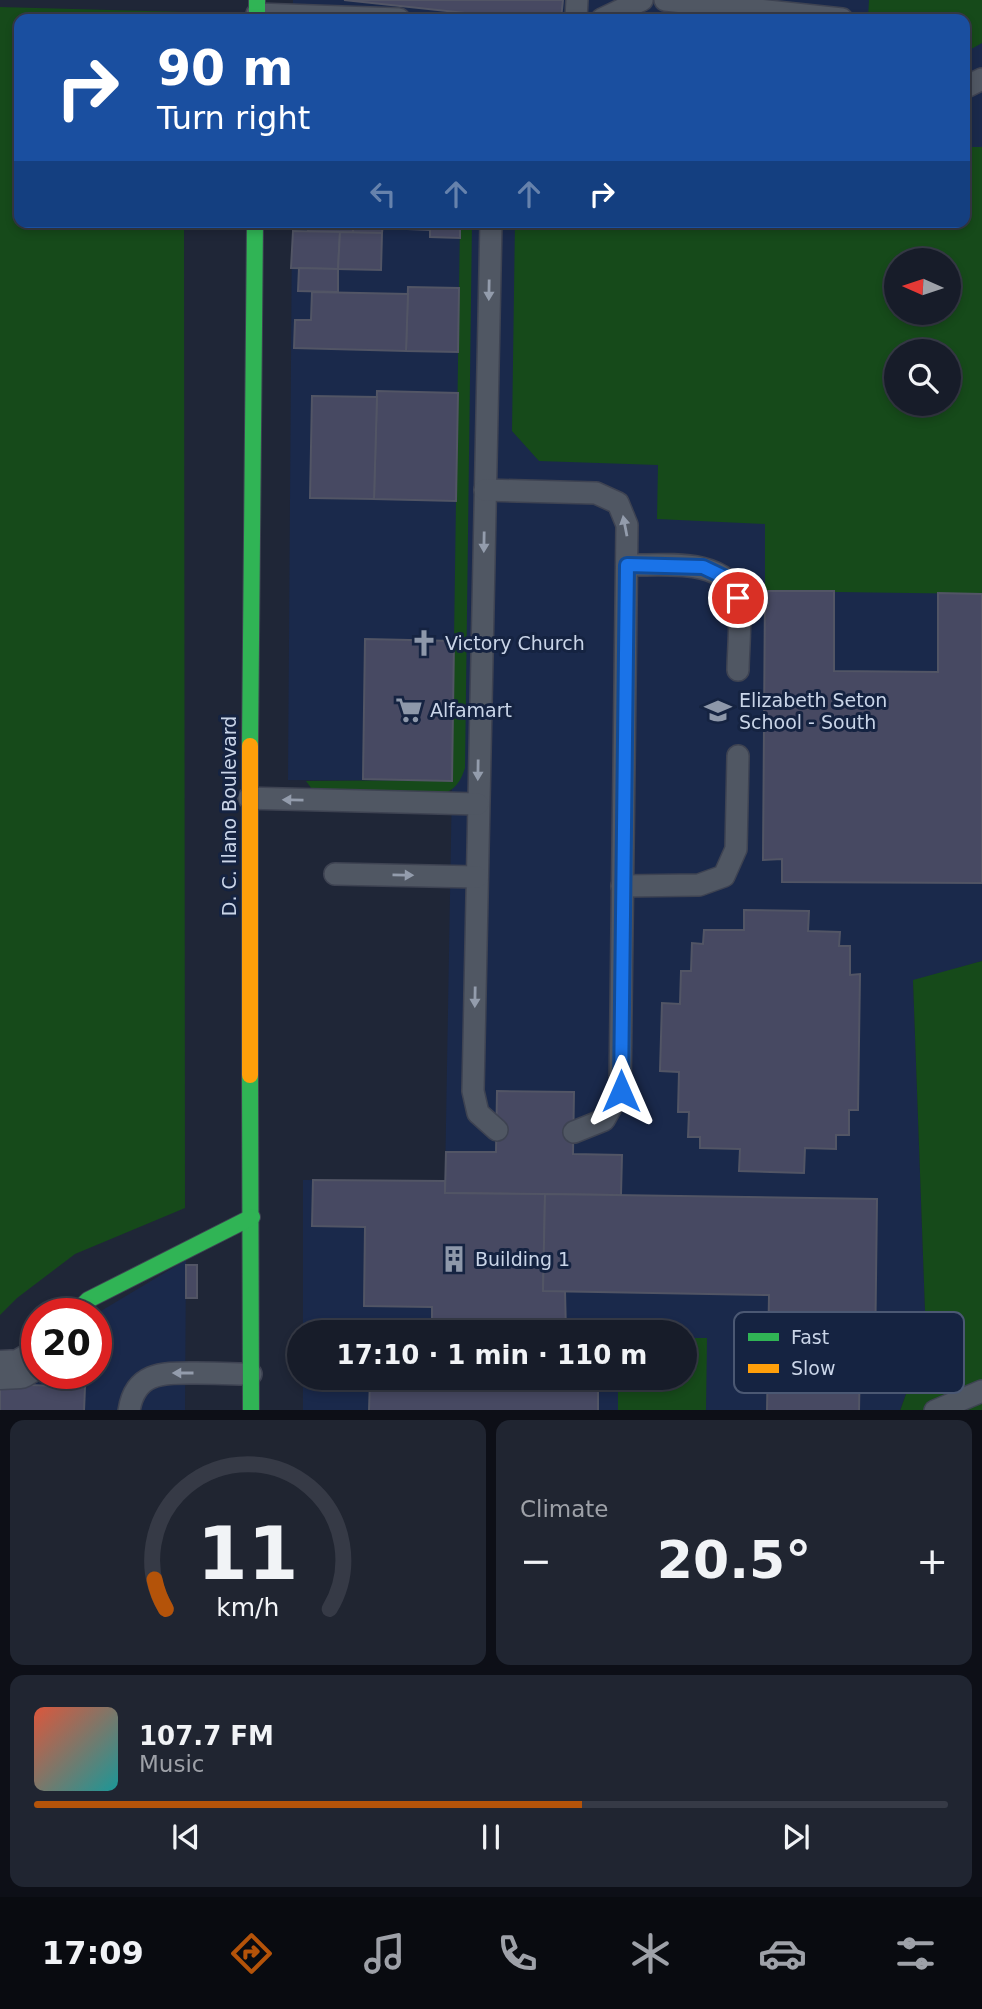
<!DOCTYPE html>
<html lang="en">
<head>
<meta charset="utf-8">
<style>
	body { margin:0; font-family:"DejaVu Sans",sans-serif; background:#202531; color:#f1f3f6; height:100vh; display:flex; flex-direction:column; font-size:26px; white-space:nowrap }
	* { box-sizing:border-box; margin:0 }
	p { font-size:23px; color:#9ea1a8 }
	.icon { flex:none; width:38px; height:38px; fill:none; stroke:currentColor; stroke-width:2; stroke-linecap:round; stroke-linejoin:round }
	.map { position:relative; height:1410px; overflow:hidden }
	.drawer { display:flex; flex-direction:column; gap:10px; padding:10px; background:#0d0f17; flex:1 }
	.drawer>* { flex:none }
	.hud { position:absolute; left:14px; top:14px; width:956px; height:214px; border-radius:14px; box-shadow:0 4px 10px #0003,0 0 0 2px #363a46; background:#1a4fa0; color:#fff; overflow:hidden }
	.needle { width:46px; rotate:273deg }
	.buttons { position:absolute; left:884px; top:248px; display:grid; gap:14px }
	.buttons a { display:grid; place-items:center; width:77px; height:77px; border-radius:50%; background:#171c29; box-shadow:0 4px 10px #0003,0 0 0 2px #363a46; font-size:35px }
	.speed { position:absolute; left:21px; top:1298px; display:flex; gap:14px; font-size:35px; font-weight:700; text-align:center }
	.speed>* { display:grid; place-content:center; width:91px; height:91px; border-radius:50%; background:#171c29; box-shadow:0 4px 10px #0003,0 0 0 2px #363a46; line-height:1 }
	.speed .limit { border:10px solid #d22; background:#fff; color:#111 }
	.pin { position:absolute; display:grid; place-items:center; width:60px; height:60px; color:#fff; margin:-30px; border:4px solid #fff; border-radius:50%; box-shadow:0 2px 7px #0007 }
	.me { position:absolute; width:77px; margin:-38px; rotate:0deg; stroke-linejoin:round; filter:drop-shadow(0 0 5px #0008) }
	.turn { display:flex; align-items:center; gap:24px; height:147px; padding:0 28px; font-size:32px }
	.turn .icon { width:91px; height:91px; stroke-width:2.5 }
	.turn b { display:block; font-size:49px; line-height:60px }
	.lanes { display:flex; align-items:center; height:66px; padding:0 28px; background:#0003; justify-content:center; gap:35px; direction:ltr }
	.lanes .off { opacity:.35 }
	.big { font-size:52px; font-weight:600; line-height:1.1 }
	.drawer .tile { flex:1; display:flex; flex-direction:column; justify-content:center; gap:10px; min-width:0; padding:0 24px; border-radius:14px; background:#202531 }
	.drawer .dial { align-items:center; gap:0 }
	.dial svg { height:182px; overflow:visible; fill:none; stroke:#363a46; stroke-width:7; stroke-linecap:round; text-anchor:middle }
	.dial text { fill:#f1f3f6; stroke:none }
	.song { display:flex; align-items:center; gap:21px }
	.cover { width:84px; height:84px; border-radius:10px; background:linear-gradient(135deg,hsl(10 70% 55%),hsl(180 70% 35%)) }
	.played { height:7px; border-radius:4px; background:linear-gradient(90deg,#b45309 60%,#363a46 60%) }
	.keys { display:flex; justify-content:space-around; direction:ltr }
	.heat { display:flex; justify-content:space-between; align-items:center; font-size:38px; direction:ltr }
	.drawer .tiles { flex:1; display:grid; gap:10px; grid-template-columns:1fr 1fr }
	.tile:last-child { grid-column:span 2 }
	.trip { position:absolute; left:287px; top:1320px; width:410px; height:70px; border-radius:35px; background:#171c29; box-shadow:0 4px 10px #0003,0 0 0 2px #363a46; font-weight:600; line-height:70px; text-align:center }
	.menu { display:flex; height:112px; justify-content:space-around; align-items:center; background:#090b10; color:#9ea1a8 }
	.menu .icon { width:49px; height:49px }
	.menu .selected { color:#b45309 }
	.menu b { font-size:32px; color:#f1f3f6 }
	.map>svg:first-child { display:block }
</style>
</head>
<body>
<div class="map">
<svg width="982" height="1411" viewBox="0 0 982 1411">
	<rect width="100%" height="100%" fill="#1f2637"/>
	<g fill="#1a294b" fill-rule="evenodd">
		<path d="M 293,0 L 982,0 L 982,961 L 913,981 L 926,1338 L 900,1410 L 303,1410 L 303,1377 L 684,1377 L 684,1332 L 303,1332 L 303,1180 L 445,1181 L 452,781 L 288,780 L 292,222 L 964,222 L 964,19 L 293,19 ZM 896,261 L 948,261 L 948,313 L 896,313 ZM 896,352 L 948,352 L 948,404 L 896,404 Z"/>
		<path d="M 186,1260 L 185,1410 L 0,1411 L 37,1374 L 96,1374 L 96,1314 Z"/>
	</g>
	<g fill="#164a1a" fill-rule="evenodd">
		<path d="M 869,0 L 982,0 L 982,43 L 964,53 L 964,19 L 868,19 Z"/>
		<path d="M 0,7 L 184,12 L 184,19 L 19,19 L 19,222 L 184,222 L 185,1208 L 75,1254 L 17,1298 L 0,1315 Z"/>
		<path d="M 964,147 L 982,147 L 982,594 L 765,591 L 765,524 L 657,519 L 658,465 L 539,461 L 512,431 L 515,222 L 964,222 ZM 896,261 L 948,261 L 948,313 L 896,313 ZM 896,352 L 948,352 L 948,404 L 896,404 Z"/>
		<path d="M 460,222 L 472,222 L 465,768 C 460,783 455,790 440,795 L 314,792 L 306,781 L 452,780 Z"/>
		<path d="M 982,961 L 982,1410 L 900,1411 L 926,1338 L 913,980 Z"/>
		<path d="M 684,1338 L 707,1338 L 706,1410 L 618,1410 L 618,1377 L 684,1377 Z"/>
	</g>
	<g fill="#474962" stroke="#525565" stroke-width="2">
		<path d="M 344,0 L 563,0 L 561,19 L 522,19 Z"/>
		<path d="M 308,222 L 353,222 L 353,233 L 308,232 Z"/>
		<path d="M 353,222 L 383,222 L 382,233 L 353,233 Z"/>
		<path d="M 383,222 L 430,222 L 430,230 L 383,228 Z"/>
		<path d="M 430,222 L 460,222 L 460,238 L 430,237 Z"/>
		<path d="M 293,231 L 340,232 L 338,269 L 291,268 Z"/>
		<path d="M 340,232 L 382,233 L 381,270 L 338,269 Z"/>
		<path d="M 299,268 L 338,269 L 338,292 L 298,291 Z"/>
		<path d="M 408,287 L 459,288 L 458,352 L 406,351 Z"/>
		<path d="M 312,292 L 408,294 L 406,351 L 294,348 L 295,320 L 311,320 Z"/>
		<path d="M 377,391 L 458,393 L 456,501 L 374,499 Z"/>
		<path d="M 312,396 L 377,397 L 374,499 L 310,498 Z"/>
		<path d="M 765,591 L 834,591 L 834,671 L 938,672 L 938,593 L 982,594 L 982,883 L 782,882 L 782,859 L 763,860 Z"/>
		<path d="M 365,639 L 454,641 L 452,781 L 363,779 Z"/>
		<path d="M 744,910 L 809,911 L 808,931 L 840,932 L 839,946 L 850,946 L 850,975 L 860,974 L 858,1110 L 849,1110 L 849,1135 L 836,1135 L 836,1149 L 805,1148 L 804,1173 L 739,1171 L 740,1149 L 700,1148 L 700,1137 L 688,1137 L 689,1112 L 678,1112 L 679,1072 L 660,1071 L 662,1003 L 680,1004 L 681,971 L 691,971 L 692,943 L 703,944 L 704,930 L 744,930 Z"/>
		<path d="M 497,1091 L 574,1092 L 573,1154 L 622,1155 L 621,1195 L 445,1193 L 446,1152 L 496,1152 Z"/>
		<path d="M 313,1180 L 445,1181 L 445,1193 L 545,1194 L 543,1291 L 565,1291 L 566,1332 L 432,1332 L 432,1307 L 364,1306 L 365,1227 L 312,1226 Z"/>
		<path d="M 545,1194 L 877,1199 L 875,1358 L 860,1358 L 859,1411 L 767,1411 L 769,1295 L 543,1291 Z"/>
		<rect x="186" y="1265" width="11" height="33"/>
		<path d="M 431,1377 L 566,1377 L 566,1390 L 598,1391 L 598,1411 L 369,1411 L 370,1379 L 431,1380 Z"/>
		<path d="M 0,1384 L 85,1387 L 84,1411 L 0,1411 Z"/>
	</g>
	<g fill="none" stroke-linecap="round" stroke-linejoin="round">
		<defs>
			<g id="lane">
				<path d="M 665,0 L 842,19"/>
				<path d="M 257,14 L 399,19"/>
				<path d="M 576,19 L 577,0"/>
				<path d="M 602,19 L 642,0"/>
				<path d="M 964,88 L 982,79"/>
				<path d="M 491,222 L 473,1091 L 478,1113 L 497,1130"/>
				<path d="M 485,490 L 596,493 L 618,503 L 627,525 L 620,1091 L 604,1120 L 574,1132"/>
				<path d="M 627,565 C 660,566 728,556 738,599 C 742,613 738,653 738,670"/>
				<path d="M 249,798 L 478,804"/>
				<path d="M 335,874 L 477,877"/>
				<path d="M 622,886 L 699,885 L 724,876 L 736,849 L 738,756"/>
				<path d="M 129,1411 C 135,1371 164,1373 196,1373 C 214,1373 232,1374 251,1374"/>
				<path d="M 935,1411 L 982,1391"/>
			</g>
			<path id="street" d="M 0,1370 L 20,1369 L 37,1359"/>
			<g id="fast">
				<path d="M 257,0 L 257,19"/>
				<path d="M 250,746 L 255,222"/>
				<path d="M 250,1075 L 251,1411"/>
				<path d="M 74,1314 L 88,1300 L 252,1217"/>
			</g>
			<path id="slow" d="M 250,746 L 250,1075"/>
		</defs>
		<use href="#lane" stroke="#3e4352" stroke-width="24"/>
		<use href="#street" stroke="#3e4352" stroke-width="41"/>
		<use href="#fast" stroke="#3e4352" stroke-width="18"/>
		<use href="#slow" stroke="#3e4352" stroke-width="18"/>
		<use href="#lane" stroke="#505763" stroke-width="21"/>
		<use href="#street" stroke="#505763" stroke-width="38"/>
		<use href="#fast" stroke="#30b455" stroke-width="16"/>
		<use href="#slow" stroke="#ff9f0a" stroke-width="16"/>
	</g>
	<defs><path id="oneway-solid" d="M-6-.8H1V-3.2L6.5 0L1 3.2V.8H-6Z" transform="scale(1.75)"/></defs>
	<g fill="#939cac">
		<use href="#oneway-solid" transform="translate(489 290) rotate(91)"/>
		<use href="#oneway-solid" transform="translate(625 526) rotate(-101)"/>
		<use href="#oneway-solid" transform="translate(484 542) rotate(91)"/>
		<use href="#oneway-solid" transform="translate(478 770) rotate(91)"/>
		<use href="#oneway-solid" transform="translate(293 800) rotate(-179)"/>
		<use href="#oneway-solid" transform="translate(403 875) rotate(1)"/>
		<use href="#oneway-solid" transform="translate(475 997) rotate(91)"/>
		<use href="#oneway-solid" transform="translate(183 1373) rotate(-180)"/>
	</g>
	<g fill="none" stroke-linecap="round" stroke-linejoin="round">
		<defs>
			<path id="route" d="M 621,1091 L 627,565 L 703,567 L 726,578 L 738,598"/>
		</defs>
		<use href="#route" stroke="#114b97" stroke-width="18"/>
		<use href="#route" stroke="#1a73e8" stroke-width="12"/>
	</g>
	<defs>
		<symbol id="church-bare" viewBox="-9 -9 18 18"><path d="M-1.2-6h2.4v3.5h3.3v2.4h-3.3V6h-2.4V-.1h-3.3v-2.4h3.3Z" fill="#8e98aa" stroke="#152341" stroke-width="2.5" paint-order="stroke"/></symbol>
		<symbol id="supermarket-bare" viewBox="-9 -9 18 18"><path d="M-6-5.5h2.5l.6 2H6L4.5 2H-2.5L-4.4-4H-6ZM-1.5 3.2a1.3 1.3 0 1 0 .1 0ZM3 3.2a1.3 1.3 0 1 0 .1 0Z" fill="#8e98aa" stroke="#152341" stroke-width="2.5" paint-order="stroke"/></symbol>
		<symbol id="school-bare" viewBox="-9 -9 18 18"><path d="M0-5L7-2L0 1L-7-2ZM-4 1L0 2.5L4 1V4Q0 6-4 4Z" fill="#8e98aa" stroke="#152341" stroke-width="2.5" paint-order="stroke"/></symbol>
		<symbol id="building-bare" viewBox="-9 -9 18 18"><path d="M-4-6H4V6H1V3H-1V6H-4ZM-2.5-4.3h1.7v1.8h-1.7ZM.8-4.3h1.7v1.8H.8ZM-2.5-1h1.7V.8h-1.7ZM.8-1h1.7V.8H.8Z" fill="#8e98aa" stroke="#152341" stroke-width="2.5" paint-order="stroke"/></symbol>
	</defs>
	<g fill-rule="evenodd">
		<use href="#church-bare" x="405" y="624" width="38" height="38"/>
		<use href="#supermarket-bare" x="390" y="691" width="38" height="38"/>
		<use href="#school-bare" x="699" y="692" width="38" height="38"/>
		<use href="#building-bare" x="435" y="1240" width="38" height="38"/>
	</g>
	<g text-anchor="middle" stroke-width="6" stroke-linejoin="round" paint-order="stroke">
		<g font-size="19" fill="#cad5e8" stroke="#152341" text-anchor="start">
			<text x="445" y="650">Victory Church</text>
			<text x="739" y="707">Elizabeth Seton<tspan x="739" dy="22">School - South</tspan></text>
			<text x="430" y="717">Alfamart</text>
			<text x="475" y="1266">Building 1</text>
		</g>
		<g font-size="19" fill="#cad5e8" stroke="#152341">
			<text transform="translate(229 816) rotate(-90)" y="7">D. C. Ilano Boulevard</text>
		</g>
	</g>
	<rect x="734" y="1312" width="230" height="81" rx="10" fill="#152341" stroke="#4b5873" stroke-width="2"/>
	<rect x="748" y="1333" width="31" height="8" fill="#30b455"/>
	<rect x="748" y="1364" width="31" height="9" fill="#ff9f0a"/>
	<g font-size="19" fill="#cad5e8">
		<text x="791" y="1344">Fast</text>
		<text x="791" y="1375">Slow</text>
	</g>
</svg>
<div class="buttons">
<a><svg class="needle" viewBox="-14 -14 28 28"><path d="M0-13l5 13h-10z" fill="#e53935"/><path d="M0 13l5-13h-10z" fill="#9ea1a8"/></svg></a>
<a><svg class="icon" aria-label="search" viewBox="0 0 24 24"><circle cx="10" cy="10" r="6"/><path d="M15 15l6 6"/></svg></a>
</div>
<div class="speed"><div class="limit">20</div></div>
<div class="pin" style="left:738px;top:598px;background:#d93025"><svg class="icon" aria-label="arrive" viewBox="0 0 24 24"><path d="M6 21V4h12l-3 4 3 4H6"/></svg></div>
<svg class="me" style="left:621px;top:1091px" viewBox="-20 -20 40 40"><path d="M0-17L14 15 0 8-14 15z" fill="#1a73e8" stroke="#fff" stroke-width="4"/></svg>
<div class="trip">17:10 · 1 min · 110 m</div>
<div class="hud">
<div class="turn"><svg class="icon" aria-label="right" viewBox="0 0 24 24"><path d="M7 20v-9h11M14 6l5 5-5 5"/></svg><div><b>90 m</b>Turn right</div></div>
<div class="lanes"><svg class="icon off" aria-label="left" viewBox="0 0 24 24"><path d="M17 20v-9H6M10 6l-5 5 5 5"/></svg><svg class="icon off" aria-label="ahead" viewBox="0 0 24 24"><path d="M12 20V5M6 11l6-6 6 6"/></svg><svg class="icon off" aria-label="ahead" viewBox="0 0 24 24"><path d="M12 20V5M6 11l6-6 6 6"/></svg><svg class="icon" aria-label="right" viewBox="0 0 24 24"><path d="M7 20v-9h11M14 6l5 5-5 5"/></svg></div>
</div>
</div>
<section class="drawer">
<div class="tiles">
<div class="tile dial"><svg viewBox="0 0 100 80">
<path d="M14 69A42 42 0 1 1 86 69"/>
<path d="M14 69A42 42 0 0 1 9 56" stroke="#b45309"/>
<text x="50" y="56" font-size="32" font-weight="700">11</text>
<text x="50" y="72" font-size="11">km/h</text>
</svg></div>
<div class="tile"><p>Climate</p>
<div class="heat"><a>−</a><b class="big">20.5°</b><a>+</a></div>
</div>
<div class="tile">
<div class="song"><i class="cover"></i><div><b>107.7 FM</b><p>Music</p></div></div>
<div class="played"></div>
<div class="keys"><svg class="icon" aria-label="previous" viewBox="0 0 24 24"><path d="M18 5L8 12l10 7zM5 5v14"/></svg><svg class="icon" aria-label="pause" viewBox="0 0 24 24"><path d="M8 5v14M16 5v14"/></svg><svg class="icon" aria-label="next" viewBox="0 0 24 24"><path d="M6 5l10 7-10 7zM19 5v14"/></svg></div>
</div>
</div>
</section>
<nav class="menu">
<b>17:09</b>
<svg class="icon selected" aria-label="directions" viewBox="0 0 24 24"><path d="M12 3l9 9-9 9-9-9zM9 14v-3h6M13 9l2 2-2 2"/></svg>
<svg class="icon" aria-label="music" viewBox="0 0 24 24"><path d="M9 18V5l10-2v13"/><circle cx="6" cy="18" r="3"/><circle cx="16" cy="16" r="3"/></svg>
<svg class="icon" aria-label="phone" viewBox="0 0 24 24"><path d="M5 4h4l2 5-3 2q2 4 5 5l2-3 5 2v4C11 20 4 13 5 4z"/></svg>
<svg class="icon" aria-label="climate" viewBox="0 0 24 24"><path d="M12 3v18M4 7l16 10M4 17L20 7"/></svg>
<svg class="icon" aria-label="car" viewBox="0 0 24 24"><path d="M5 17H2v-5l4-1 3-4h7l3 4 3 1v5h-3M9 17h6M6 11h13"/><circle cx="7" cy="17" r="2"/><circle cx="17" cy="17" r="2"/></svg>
<svg class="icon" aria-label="filters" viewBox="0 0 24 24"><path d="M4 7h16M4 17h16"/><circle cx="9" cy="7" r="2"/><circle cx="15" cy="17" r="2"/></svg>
</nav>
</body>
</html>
